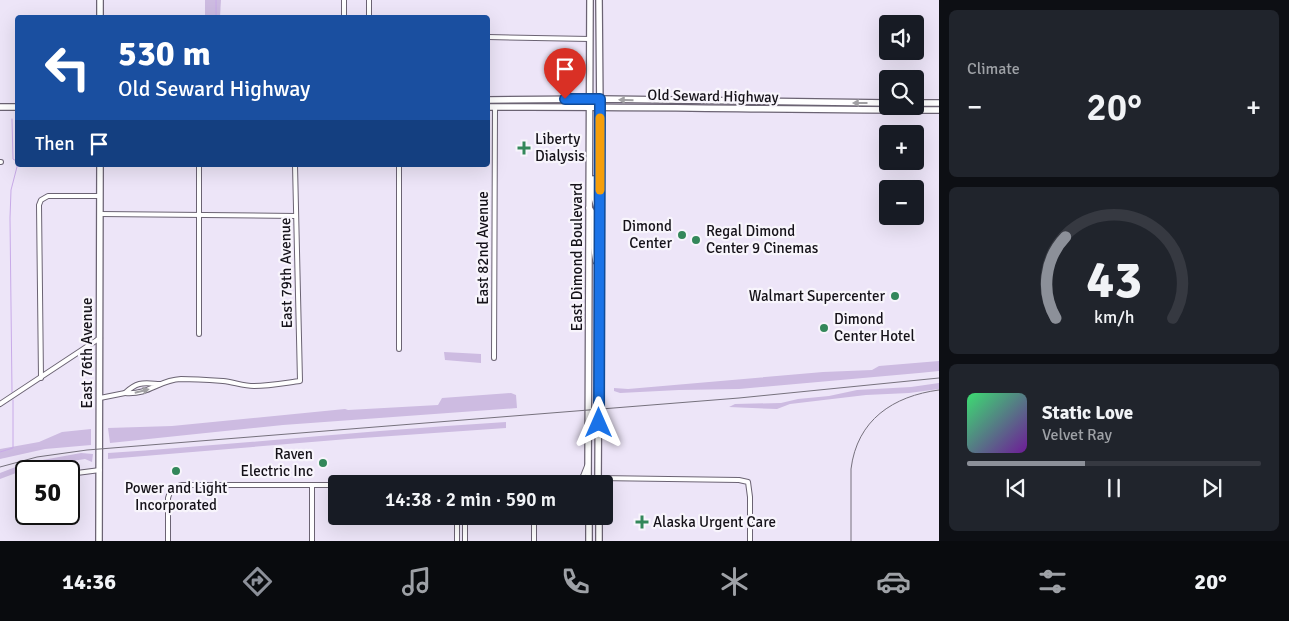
<!DOCTYPE html>
<html lang="en">
<head>
<meta charset="utf-8">
<style>
	body { margin:0; font-family:Signika,sans-serif; background:#20242c; color:#f1f3f6; height:100vh; display:flex; flex-direction:column; font-size:19px; white-space:nowrap }
	* { box-sizing:border-box; margin:0 }
	p { font-size:16px; color:#9ea1a6 }
	.icon { flex:none; width:28px; height:28px; fill:none; stroke:currentColor; stroke-width:2; stroke-linecap:round; stroke-linejoin:round }
	.map { position:relative; flex:1; overflow:hidden }
	.sheet { display:flex; flex-direction:column; gap:10px; padding:10px; background:#0d0f14; width:350px }
	.sheet>* { flex:none }
	.top-card { position:absolute; left:15px; top:15px; width:475px; height:152px; border-radius:5px; box-shadow:0 5px 20px #0002; background:#1a4fa0; color:#fff; overflow:hidden }
	.tools { position:absolute; left:879px; top:15px; display:grid; gap:10px }
	.tools a { display:grid; place-items:center; width:45px; height:45px; border-radius:5px; background:#171b24; box-shadow:0 5px 20px #0002; font-size:25px }
	.speed { position:absolute; left:15px; top:460px; display:flex; gap:10px; font-size:25px; font-weight:700; text-align:center }
	.speed>* { display:grid; place-content:center; width:65px; height:65px; border-radius:50%; background:#171b24; box-shadow:0 5px 20px #0002; line-height:1 }
	.speed .limit { border:2px solid #111; border-radius:8px; background:#fff; color:#111 }
	.pin { position:absolute; display:grid; place-items:center; width:42px; height:42px; color:#fff; margin:-51px -21px; border-radius:50% 50% 50% 0; rotate:-45deg; box-shadow:0 0 5px #0007 }
	.pin .icon { rotate:45deg }
	.me { position:absolute; width:55px; margin:-28px; rotate:0deg; stroke-linejoin:round; filter:drop-shadow(0 0 4px #0008) }
	.turn { display:flex; align-items:center; gap:18px; height:105px; padding:0 20px; font-size:22px }
	.turn .icon { width:65px; height:65px; stroke-width:2.5 }
	.turn b { display:block; font-size:35px; line-height:42px }
	.then { display:flex; align-items:center; height:48px; padding:0 20px; background:#0003; gap:10px; font-size:19px }
	.big { font-size:38px; font-weight:600; line-height:1.1 }
	.sheet .tile { flex:1; display:flex; flex-direction:column; justify-content:center; gap:8px; min-width:0; padding:0 18px; border-radius:8px; background:#20242c }
	.sheet .dial { align-items:center; gap:0 }
	.dial svg { height:130px; overflow:visible; fill:none; stroke:#363941; stroke-width:7; stroke-linecap:round; text-anchor:middle }
	.dial text { fill:#f1f3f6; stroke:none }
	.song { display:flex; align-items:center; gap:15px }
	.cover { width:60px; height:60px; border-radius:8px; background:linear-gradient(135deg,hsl(140 70% 55%),hsl(280 70% 35%)) }
	.played { height:5px; border-radius:2px; background:linear-gradient(90deg,#8c9099 40%,#363941 40%) }
	.keys { display:flex; justify-content:space-around; direction:ltr }
	.heat { display:flex; justify-content:space-between; align-items:center; font-size:28px; direction:ltr }
	.trip { position:absolute; left:328px; top:475px; width:285px; height:50px; border-radius:5px; background:#171b24; box-shadow:0 5px 20px #0002; font-weight:600; line-height:50px; text-align:center }
	.dock { display:flex; height:80px; justify-content:space-around; align-items:center; background:#090b0e; color:#9ea1a6 }
	.dock .icon { width:35px; height:35px }
	.dock .selected { color:#8c9099 }
	.dock b { font-size:22px; color:#f1f3f6 }
	main { display:flex; flex:1; min-height:0 }
	.map>svg:first-child { display:block }
</style>
</head>
<body>
<main>
<div class="map">
<svg width="939" height="541" viewBox="0 0 939 541">
	<rect width="100%" height="100%" fill="#ede5f8"/>
	<g fill="#cdbbe1">
		<path d="M 205,0 L 221,0 L 220,17 L 205,17 Z"/>
		<path d="M 444,352 L 481,354 L 481,363 L 445,360 Z"/>
		<path d="M 939,361 L 939,371 L 919,373 L 739,389 L 679,390 L 620,393 L 614,391 L 614,388 L 628,389 L 823,372 L 872,370 L 879,366 Z"/>
		<path d="M 939,383 L 939,389 L 909,393 L 866,395 L 790,404 L 777,409 L 729,407 L 735,404 L 781,403 L 798,399 L 829,396 L 857,390 L 911,387 Z"/>
		<path d="M 511,393 L 516,395 L 517,408 L 283,425 L 110,443 L 108,428 L 172,426 L 345,409 L 348,410 L 438,405 L 442,398 Z"/>
		<path d="M 506,422 L 506,428 L 348,439 L 108,459 L 108,453 C 241,444 373,430 506,422 Z"/>
		<path d="M 91,429 L 91,445 L 45,449 L 0,459 L 0,449 L 39,442 L 62,432 Z"/>
		<path d="M 81,453 L 93,454 L 92,462 L 85,459 L 21,469 L 16,473 L 0,479 L 0,473 L 26,463 Z"/>
	</g>
	<g fill="none" stroke-linecap="round" stroke-linejoin="round">
		<g stroke="#c8aae8" stroke-width="1">
			<path d="M 216,18 L 216,0"/>
			<path d="M 12,119 L 13,159 L 18,162"/>
			<path d="M 12,392 L 10,218 L 11,190 L 18,163"/>
			<path d="M 0,452 L 13,448 L 13,400"/>
		</g>
		<defs>
			<g id="street">
				<path d="M 369,0 L 369,18"/>
				<path d="M 344,18 L 344,0"/>
				<path d="M 488,37 L 590,39"/>
				<path d="M 0,162 L 1,162"/>
				<path d="M 199,165 L 199,334"/>
				<path d="M 100,214 L 296,216"/>
				<path d="M 399,349 L 399,165"/>
				<path d="M 494,358 L 495,107"/>
				<path d="M 41,378 L 39,205 L 41,200 L 48,196 L 100,196"/>
				<path d="M 160,384 C 143,383 138,381 125,393 C 150,395 158,380 181,379 C 194,379 209,380 223,381 C 233,382 244,386 254,386 C 269,386 285,383 300,381 L 295,165"/>
				<path d="M 100,398 L 125,393"/>
				<path d="M 0,404 L 100,338"/>
				<path d="M 69,474 L 100,470"/>
				<path d="M 598,478 L 739,480 L 748,482 L 750,497 L 750,541"/>
				<path d="M 545,484 L 580,479 L 583,476 L 587,466"/>
				<path d="M 168,541 L 168,498 L 171,489 L 181,485 L 336,485"/>
				<path d="M 312,541 L 312,485"/>
				<path d="M 457,541 L 457,516"/>
				<path d="M 465,541 L 465,516"/>
				<path d="M 534,541 L 534,516"/>
			</g>
			<g id="secondary">
				<path d="M 100,0 L 100,18"/>
				<path d="M 488,100 L 600,99 L 888,103"/>
				<path d="M 915,103 L 939,103"/>
				<path d="M 0,107 L 18,107"/>
				<path d="M 488,107 C 638,106 788,110 939,110"/>
				<path d="M 593,179 L 594,197 L 598,211"/>
				<path d="M 589,208 L 594,215 L 594,248 L 596,261"/>
				<path d="M 588,484 L 590,0"/>
				<path d="M 598,484 L 600,114 L 599,0"/>
				<path d="M 589,516 L 589,541"/>
				<path d="M 599,516 L 599,541"/>
				<path d="M 99,541 L 100,165"/>
			</g>
		</defs>
		<use href="#street" stroke="#6b6373" stroke-width="6"/>
		<use href="#secondary" stroke="#6b6373" stroke-width="8"/>
		<use href="#street" stroke="#fff" stroke-width="4"/>
		<use href="#secondary" stroke="#fff" stroke-width="5.5"/>
		<g stroke="#76717d" stroke-width="1">
			<path d="M 0,467 L 37,457 L 87,450 L 739,398 L 939,378"/>
			<path d="M 851,541 L 851,469 C 857,420 893,396 939,390"/>
		</g>
	</g>
	<defs><path id="oneway-solid" d="M-6-.8H1V-3.2L6.5 0L1 3.2V.8H-6Z" transform="scale(1.25)"/></defs>
	<g fill="#a1a0a3">
		<use href="#oneway-solid" transform="translate(626 100) rotate(-179)"/>
		<use href="#oneway-solid" transform="translate(860 103) rotate(180)"/>
		<use href="#oneway-solid" transform="translate(142 391) rotate(-14)"/>
	</g>
	<g fill="none" stroke-linecap="round" stroke-linejoin="round">
		<defs>
			<path id="route" d="M 565,99 L 600,99 L 599,423"/>
		</defs>
		<use href="#route" stroke="#114b97" stroke-width="12"/>
		<use href="#route" stroke="#1a73e8" stroke-width="9"/>
		<path stroke="#f59e0b" stroke-width="9" d="M 600,190 L 600,118"/>
	</g>
	<g fill="#33875a" stroke="#f8f5fc" stroke-width="2">
		<path d="M521.5 140.5h5v5h5v5h-5v5h-5v-5h-5v-5h5z"/>
		<circle cx="682" cy="235" r="5"/>
		<circle cx="696" cy="240" r="5"/>
		<circle cx="895" cy="296" r="5"/>
		<circle cx="824" cy="328" r="5"/>
		<circle cx="323" cy="463" r="5"/>
		<circle cx="176" cy="471" r="5"/>
		<path d="M639.5 514.5h5v5h5v5h-5v5h-5v-5h-5v-5h5z"/>
	</g>
	<g text-anchor="middle" stroke-width="4.5" stroke-linejoin="round" paint-order="stroke">
		<g font-size="15" fill="#151219" stroke="#f8f5fc">
			<text transform="translate(713 96) rotate(1)" y="5">Old Seward Highway</text>
			<text transform="translate(483 248) rotate(-90)" y="5">East 82nd Avenue</text>
			<text transform="translate(577 257) rotate(-90)" y="5">East Dimond Boulevard</text>
			<text transform="translate(286 273) rotate(-91)" y="5">East 79th Avenue</text>
			<text transform="translate(87 353) rotate(-90)" y="5">East 76th Avenue</text>
		</g>
		<g font-size="15" fill="#151219" stroke="#f8f5fc" text-anchor="start">
			<text x="535" y="144">Liberty<tspan x="535" dy="17">Dialysis</tspan></text>
			<text x="672" y="231" text-anchor="end">Dimond<tspan x="672" dy="17">Center</tspan></text>
			<text x="706" y="236">Regal Dimond<tspan x="706" dy="17">Center 9 Cinemas</tspan></text>
			<text x="885" y="301" text-anchor="end">Walmart Supercenter</text>
			<text x="834" y="324">Dimond<tspan x="834" dy="17">Center Hotel</tspan></text>
			<text x="313" y="459" text-anchor="end">Raven<tspan x="313" dy="17">Electric Inc</tspan></text>
			<text x="176" y="493" text-anchor="middle">Power and Light<tspan x="176" dy="17">Incorporated</tspan></text>
			<text x="653" y="527">Alaska Urgent Care</text>
		</g>
	</g>
</svg>
<div class="tools">
<a><svg class="icon" aria-label="sound" viewBox="0 0 24 24"><path d="M4 9h4l5-4v14l-5-4H4zM17 9q2 3 0 6"/></svg></a>
<a><svg class="icon" aria-label="search" viewBox="0 0 24 24"><circle cx="10" cy="10" r="6"/><path d="M15 15l6 6"/></svg></a>
<a>+</a>
<a>−</a>
</div>
<div class="speed"><div class="limit">50</div></div>
<div class="pin" style="left:565px;top:99px;background:#d93025"><svg class="icon" aria-label="arrive" viewBox="0 0 24 24"><path d="M6 21V4h12l-3 4 3 4H6"/></svg></div>
<svg class="me" style="left:599px;top:423px" viewBox="-20 -20 40 40"><path d="M0-17L14 15 0 8-14 15z" fill="#1a73e8" stroke="#fff" stroke-width="4"/></svg>
<div class="trip">14:38 · 2 min · 590 m</div>
<div class="top-card">
<div class="turn"><svg class="icon" aria-label="left" viewBox="0 0 24 24"><path d="M17 20v-9H6M10 6l-5 5 5 5"/></svg><div><b>530 m</b>Old Seward Highway</div></div>
<div class="then">Then<svg class="icon" aria-label="arrive" viewBox="0 0 24 24"><path d="M6 21V4h12l-3 4 3 4H6"/></svg></div>
</div>
</div>
<section class="sheet">
<div class="tile"><p>Climate</p>
<div class="heat"><a>−</a><b class="big">20°</b><a>+</a></div>
</div>
<div class="tile dial"><svg viewBox="0 0 100 80">
<path d="M14 69A42 42 0 1 1 86 69"/>
<path d="M14 69A42 42 0 0 1 20 19" stroke="#8c9099"/>
<text x="50" y="56" font-size="32" font-weight="700">43</text>
<text x="50" y="72" font-size="11">km/h</text>
</svg></div>
<div class="tile">
<div class="song"><i class="cover"></i><div><b>Static Love</b><p>Velvet Ray</p></div></div>
<div class="played"></div>
<div class="keys"><svg class="icon" aria-label="previous" viewBox="0 0 24 24"><path d="M18 5L8 12l10 7zM5 5v14"/></svg><svg class="icon" aria-label="pause" viewBox="0 0 24 24"><path d="M8 5v14M16 5v14"/></svg><svg class="icon" aria-label="next" viewBox="0 0 24 24"><path d="M6 5l10 7-10 7zM19 5v14"/></svg></div>
</div>
</section>
</main>
<nav class="dock">
<b>14:36</b>
<svg class="icon selected" aria-label="directions" viewBox="0 0 24 24"><path d="M12 3l9 9-9 9-9-9zM9 14v-3h6M13 9l2 2-2 2"/></svg>
<svg class="icon" aria-label="music" viewBox="0 0 24 24"><path d="M9 18V5l10-2v13"/><circle cx="6" cy="18" r="3"/><circle cx="16" cy="16" r="3"/></svg>
<svg class="icon" aria-label="phone" viewBox="0 0 24 24"><path d="M5 4h4l2 5-3 2q2 4 5 5l2-3 5 2v4C11 20 4 13 5 4z"/></svg>
<svg class="icon" aria-label="climate" viewBox="0 0 24 24"><path d="M12 3v18M4 7l16 10M4 17L20 7"/></svg>
<svg class="icon" aria-label="car" viewBox="0 0 24 24"><path d="M5 17H2v-5l4-1 3-4h7l3 4 3 1v5h-3M9 17h6M6 11h13"/><circle cx="7" cy="17" r="2"/><circle cx="17" cy="17" r="2"/></svg>
<svg class="icon" aria-label="filters" viewBox="0 0 24 24"><path d="M4 7h16M4 17h16"/><circle cx="9" cy="7" r="2"/><circle cx="15" cy="17" r="2"/></svg>
<b>20°</b>
</nav>
</body>
</html>
